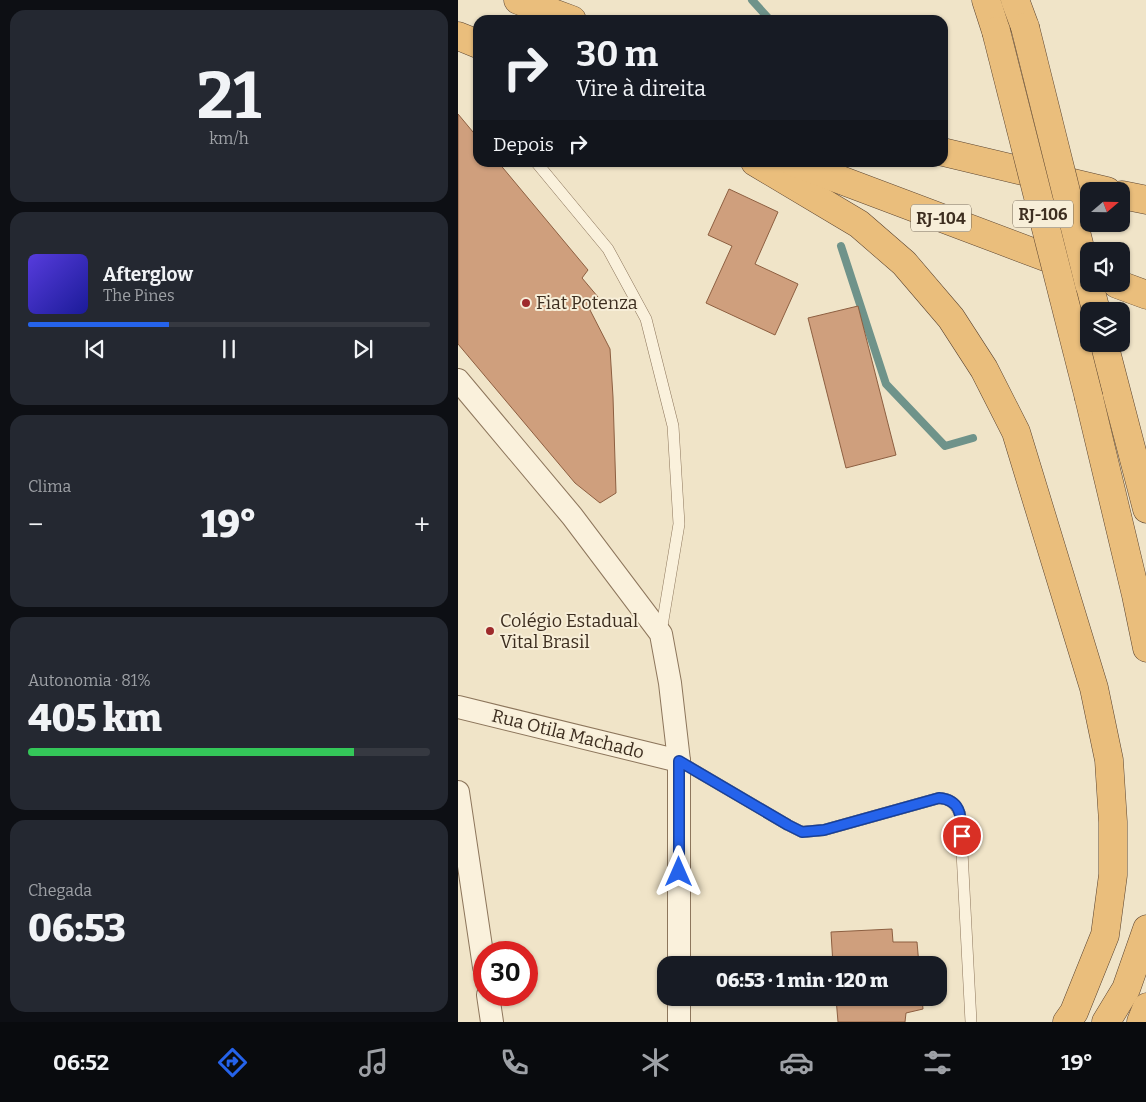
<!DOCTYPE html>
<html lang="pt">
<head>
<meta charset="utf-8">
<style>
	body { margin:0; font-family:Bitter,serif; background:#242831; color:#f1f3f6; height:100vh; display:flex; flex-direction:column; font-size:19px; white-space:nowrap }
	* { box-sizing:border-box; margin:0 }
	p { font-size:16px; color:#9ea1a6 }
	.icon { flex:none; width:28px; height:28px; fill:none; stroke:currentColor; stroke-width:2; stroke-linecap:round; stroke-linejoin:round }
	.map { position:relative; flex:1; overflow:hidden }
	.drawer { display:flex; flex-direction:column; gap:10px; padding:10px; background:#0d0f14; width:458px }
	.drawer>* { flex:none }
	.hud { position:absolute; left:15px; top:15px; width:475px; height:152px; border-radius:15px; box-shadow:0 1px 4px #0004; background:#171b24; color:#f1f3f6; overflow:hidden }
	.needle { width:32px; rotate:70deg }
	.controls { position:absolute; left:622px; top:182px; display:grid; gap:10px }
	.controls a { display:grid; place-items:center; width:50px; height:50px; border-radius:10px; background:#171b24; box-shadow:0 1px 4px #0004; font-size:25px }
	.speed { position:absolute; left:15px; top:941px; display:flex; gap:10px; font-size:25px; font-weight:700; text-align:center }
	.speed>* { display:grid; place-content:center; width:65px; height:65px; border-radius:50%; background:#171b24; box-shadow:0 1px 4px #0004; line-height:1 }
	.speed .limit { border:8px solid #d22; background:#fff; color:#111 }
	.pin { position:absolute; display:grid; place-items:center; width:42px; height:42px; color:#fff; margin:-21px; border:2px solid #fff; border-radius:50%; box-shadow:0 1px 5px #0007 }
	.me { position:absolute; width:55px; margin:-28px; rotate:0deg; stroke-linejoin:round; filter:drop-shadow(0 0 4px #0008) }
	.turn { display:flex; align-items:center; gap:18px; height:105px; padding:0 20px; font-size:22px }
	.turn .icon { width:65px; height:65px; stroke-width:2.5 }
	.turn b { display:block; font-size:35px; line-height:42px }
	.then { display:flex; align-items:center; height:48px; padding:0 20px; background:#0003; gap:10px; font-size:19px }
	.big { font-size:38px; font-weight:800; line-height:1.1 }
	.drawer .tile { flex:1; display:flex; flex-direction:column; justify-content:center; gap:8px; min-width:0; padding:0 18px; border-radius:15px; background:#242831 }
	.drawer .dial { align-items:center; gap:0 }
	.dial b { font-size:65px; line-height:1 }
	.song { display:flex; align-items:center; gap:15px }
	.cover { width:60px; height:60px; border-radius:8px; background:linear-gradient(135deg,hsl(250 70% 55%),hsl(240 70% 35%)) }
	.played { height:5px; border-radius:2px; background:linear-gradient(90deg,#2563eb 35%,#363941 35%) }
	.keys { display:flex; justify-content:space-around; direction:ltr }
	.heat { display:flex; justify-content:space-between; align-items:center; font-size:28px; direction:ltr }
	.charge { height:8px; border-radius:4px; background:linear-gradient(90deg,#34c759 81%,#363941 0) }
	.trip { position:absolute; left:199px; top:956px; width:290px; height:50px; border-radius:15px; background:#171b24; box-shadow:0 1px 4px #0004; font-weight:800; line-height:50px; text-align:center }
	.tab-bar { display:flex; height:80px; justify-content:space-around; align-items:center; background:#090b0e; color:#9ea1a6 }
	.tab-bar .icon { width:35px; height:35px }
	.tab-bar .selected { color:#2563eb }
	.tab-bar b { font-size:22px; color:#f1f3f6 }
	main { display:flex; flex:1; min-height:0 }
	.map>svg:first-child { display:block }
</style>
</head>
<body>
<main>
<section class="drawer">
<div class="tile dial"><b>21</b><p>km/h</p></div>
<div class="tile">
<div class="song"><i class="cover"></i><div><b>Afterglow</b><p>The Pines</p></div></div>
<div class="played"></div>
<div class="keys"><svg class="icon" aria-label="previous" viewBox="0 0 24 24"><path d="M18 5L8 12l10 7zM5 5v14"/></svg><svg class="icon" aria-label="pause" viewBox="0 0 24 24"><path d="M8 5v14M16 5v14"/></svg><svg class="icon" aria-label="next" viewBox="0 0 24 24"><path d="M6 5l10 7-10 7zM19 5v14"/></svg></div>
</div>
<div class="tile"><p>Clima</p>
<div class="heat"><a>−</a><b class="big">19°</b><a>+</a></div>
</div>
<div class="tile"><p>Autonomia · 81%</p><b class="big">405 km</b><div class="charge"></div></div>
<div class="tile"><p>Chegada</p><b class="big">06:53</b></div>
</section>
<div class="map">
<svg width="689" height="1022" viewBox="0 0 689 1022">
	<rect width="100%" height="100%" fill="#f0e4c8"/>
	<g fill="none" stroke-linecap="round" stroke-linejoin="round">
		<g stroke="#6f938a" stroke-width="8">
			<path d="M 294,0 L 312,20"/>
			<path d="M 383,246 L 428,384 L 487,446 L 515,438"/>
		</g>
	</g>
	<g fill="#cf9f7d" stroke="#8d5f41">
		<path d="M 0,114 L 20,138 L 20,162 L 40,162 L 130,270 L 124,278 L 140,297 L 132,310 L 152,349 L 155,397 L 158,493 L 142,503 L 117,483 L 0,344 Z"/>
		<path d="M 271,189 L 320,212 L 297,264 L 340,284 L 317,335 L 248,303 L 274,246 L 250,235 Z"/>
		<path d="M 400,306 L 438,455 L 388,468 L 350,318 Z"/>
		<path d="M 434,929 L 435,942 L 459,942 L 461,965 L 375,965 L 373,932 Z"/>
		<path d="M 378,998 L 464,998 L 465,1009 L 448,1013 L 447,1022 L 380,1022 Z"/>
	</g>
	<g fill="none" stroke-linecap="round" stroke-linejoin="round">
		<defs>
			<g id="service">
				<path d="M 78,162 L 150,249 L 188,319 L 215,426 L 221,524 L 203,632"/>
				<path d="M 221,761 L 330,825 L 344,832 L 366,830 L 481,798 C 493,799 497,803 502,814 L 513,1022"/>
			</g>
			<g id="minor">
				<path d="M 0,380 L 114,516 L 203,634 L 212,683 L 221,761 L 221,965"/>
				<path d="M 0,707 L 221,761"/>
				<path d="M 0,792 L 26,967"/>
				<path d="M 30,995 L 34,1022"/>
				<path d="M 221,1022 L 221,998"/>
			</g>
			<g id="trunk">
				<path d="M 60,0 L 114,20"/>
				<path d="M 528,0 L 538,31"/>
				<path d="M 557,0 L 567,27"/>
				<path d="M 0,36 L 20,44"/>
				<path d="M 485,152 L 649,191"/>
				<path d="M 297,162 L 401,224 L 446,263 L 493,318 L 526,369 L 558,432 L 636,688 L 651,760 L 655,822 L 655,875 L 647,935 L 616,1012 L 609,1022"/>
				<path d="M 335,162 L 614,267"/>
				<path d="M 664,195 L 689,200"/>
				<path d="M 631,284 L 638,311"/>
				<path d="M 659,284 L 689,295"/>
				<path d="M 646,344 L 689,509"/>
				<path d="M 631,398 L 678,595 L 689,648"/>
				<path d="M 648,1022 L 668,989 L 689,929"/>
				<path d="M 683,1022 L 689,1007"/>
			</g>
		</defs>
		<use href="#service" stroke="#8d765c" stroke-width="12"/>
		<use href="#minor" stroke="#8d765c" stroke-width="24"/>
		<use href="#trunk" stroke="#5b4430" stroke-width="29"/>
		<use href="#service" stroke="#faf1dc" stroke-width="11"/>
		<use href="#minor" stroke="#faf1dc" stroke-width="22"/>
		<use href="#trunk" stroke="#eabe7c" stroke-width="28"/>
		<defs>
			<g id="trunk-bridge">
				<path d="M 567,27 L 631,284"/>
				<path d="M 538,31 L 631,398"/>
			</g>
		</defs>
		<use href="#trunk-bridge" stroke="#5b4430" stroke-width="29" stroke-linecap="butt"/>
		<use href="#trunk-bridge" stroke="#eabe7c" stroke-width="28"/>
	</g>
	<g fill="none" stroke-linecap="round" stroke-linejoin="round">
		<defs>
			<path id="route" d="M 221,872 L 221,761 L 330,825 L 344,832 L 366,830 L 481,798 C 504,800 503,817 504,836"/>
		</defs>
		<use href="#route" stroke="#184099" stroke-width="12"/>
		<use href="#route" stroke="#2563eb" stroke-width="9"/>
	</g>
	<g fill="#9e2a2b" stroke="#f7eed8" stroke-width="2">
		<circle cx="68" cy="303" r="5"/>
		<circle cx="32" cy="631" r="5"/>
	</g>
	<g text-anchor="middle" stroke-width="4" stroke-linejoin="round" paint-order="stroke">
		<g fill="#f7eed8" stroke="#756857" stroke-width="1">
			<rect x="555" y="200.5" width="60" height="27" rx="4"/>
			<rect x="453" y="204.5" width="60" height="27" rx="4"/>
		</g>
		<g font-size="16" font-weight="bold" fill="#3d2e20">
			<text x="585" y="220">RJ-106</text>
			<text x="483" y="224">RJ-104</text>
		</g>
		<g font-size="18" fill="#3d2e20" stroke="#f7eed8" text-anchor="start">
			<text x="78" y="309">Fiat Potenza</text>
			<text x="42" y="627">Colégio Estadual<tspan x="42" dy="21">Vital Brasil</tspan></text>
		</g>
		<g font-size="18" fill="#3d2e20" stroke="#f7eed8">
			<text transform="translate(110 734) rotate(14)" y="6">Rua Otila Machado</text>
		</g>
	</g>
</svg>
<div class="controls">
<a><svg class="needle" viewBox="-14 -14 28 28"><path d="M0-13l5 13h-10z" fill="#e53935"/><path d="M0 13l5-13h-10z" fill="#9ea1a6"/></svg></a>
<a><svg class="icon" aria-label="sound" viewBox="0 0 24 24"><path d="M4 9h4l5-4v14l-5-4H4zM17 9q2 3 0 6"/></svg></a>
<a><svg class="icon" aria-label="layers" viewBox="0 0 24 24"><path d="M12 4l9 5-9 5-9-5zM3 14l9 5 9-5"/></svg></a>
</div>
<div class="speed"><div class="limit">30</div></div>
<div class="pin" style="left:504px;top:836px;background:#d93025"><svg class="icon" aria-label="arrive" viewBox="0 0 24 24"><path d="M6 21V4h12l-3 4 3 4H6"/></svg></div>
<svg class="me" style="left:221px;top:872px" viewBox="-20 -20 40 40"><path d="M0-17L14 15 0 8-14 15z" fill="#2563eb" stroke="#fff" stroke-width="4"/></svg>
<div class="trip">06:53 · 1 min · 120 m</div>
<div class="hud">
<div class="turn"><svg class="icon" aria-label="right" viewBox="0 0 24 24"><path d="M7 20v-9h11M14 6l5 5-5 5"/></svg><div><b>30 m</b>Vire à direita</div></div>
<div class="then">Depois<svg class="icon" aria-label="right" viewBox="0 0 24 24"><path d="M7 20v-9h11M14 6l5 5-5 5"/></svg></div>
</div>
</div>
</main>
<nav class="tab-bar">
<b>06:52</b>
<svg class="icon selected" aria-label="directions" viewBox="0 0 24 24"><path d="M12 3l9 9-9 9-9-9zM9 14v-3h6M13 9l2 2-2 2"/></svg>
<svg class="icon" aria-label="music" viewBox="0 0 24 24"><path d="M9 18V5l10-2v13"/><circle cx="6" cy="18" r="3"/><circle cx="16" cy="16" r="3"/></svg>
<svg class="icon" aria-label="phone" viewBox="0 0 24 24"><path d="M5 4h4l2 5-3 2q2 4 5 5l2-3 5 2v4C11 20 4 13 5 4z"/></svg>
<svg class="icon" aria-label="climate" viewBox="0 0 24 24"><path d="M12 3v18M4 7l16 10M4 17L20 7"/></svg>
<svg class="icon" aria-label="car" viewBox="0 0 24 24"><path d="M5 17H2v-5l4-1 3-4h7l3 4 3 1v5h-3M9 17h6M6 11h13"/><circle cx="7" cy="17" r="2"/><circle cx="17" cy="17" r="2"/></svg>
<svg class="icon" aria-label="filters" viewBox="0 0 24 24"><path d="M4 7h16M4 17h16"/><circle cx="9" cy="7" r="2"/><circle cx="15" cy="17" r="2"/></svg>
<b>19°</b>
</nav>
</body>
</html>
